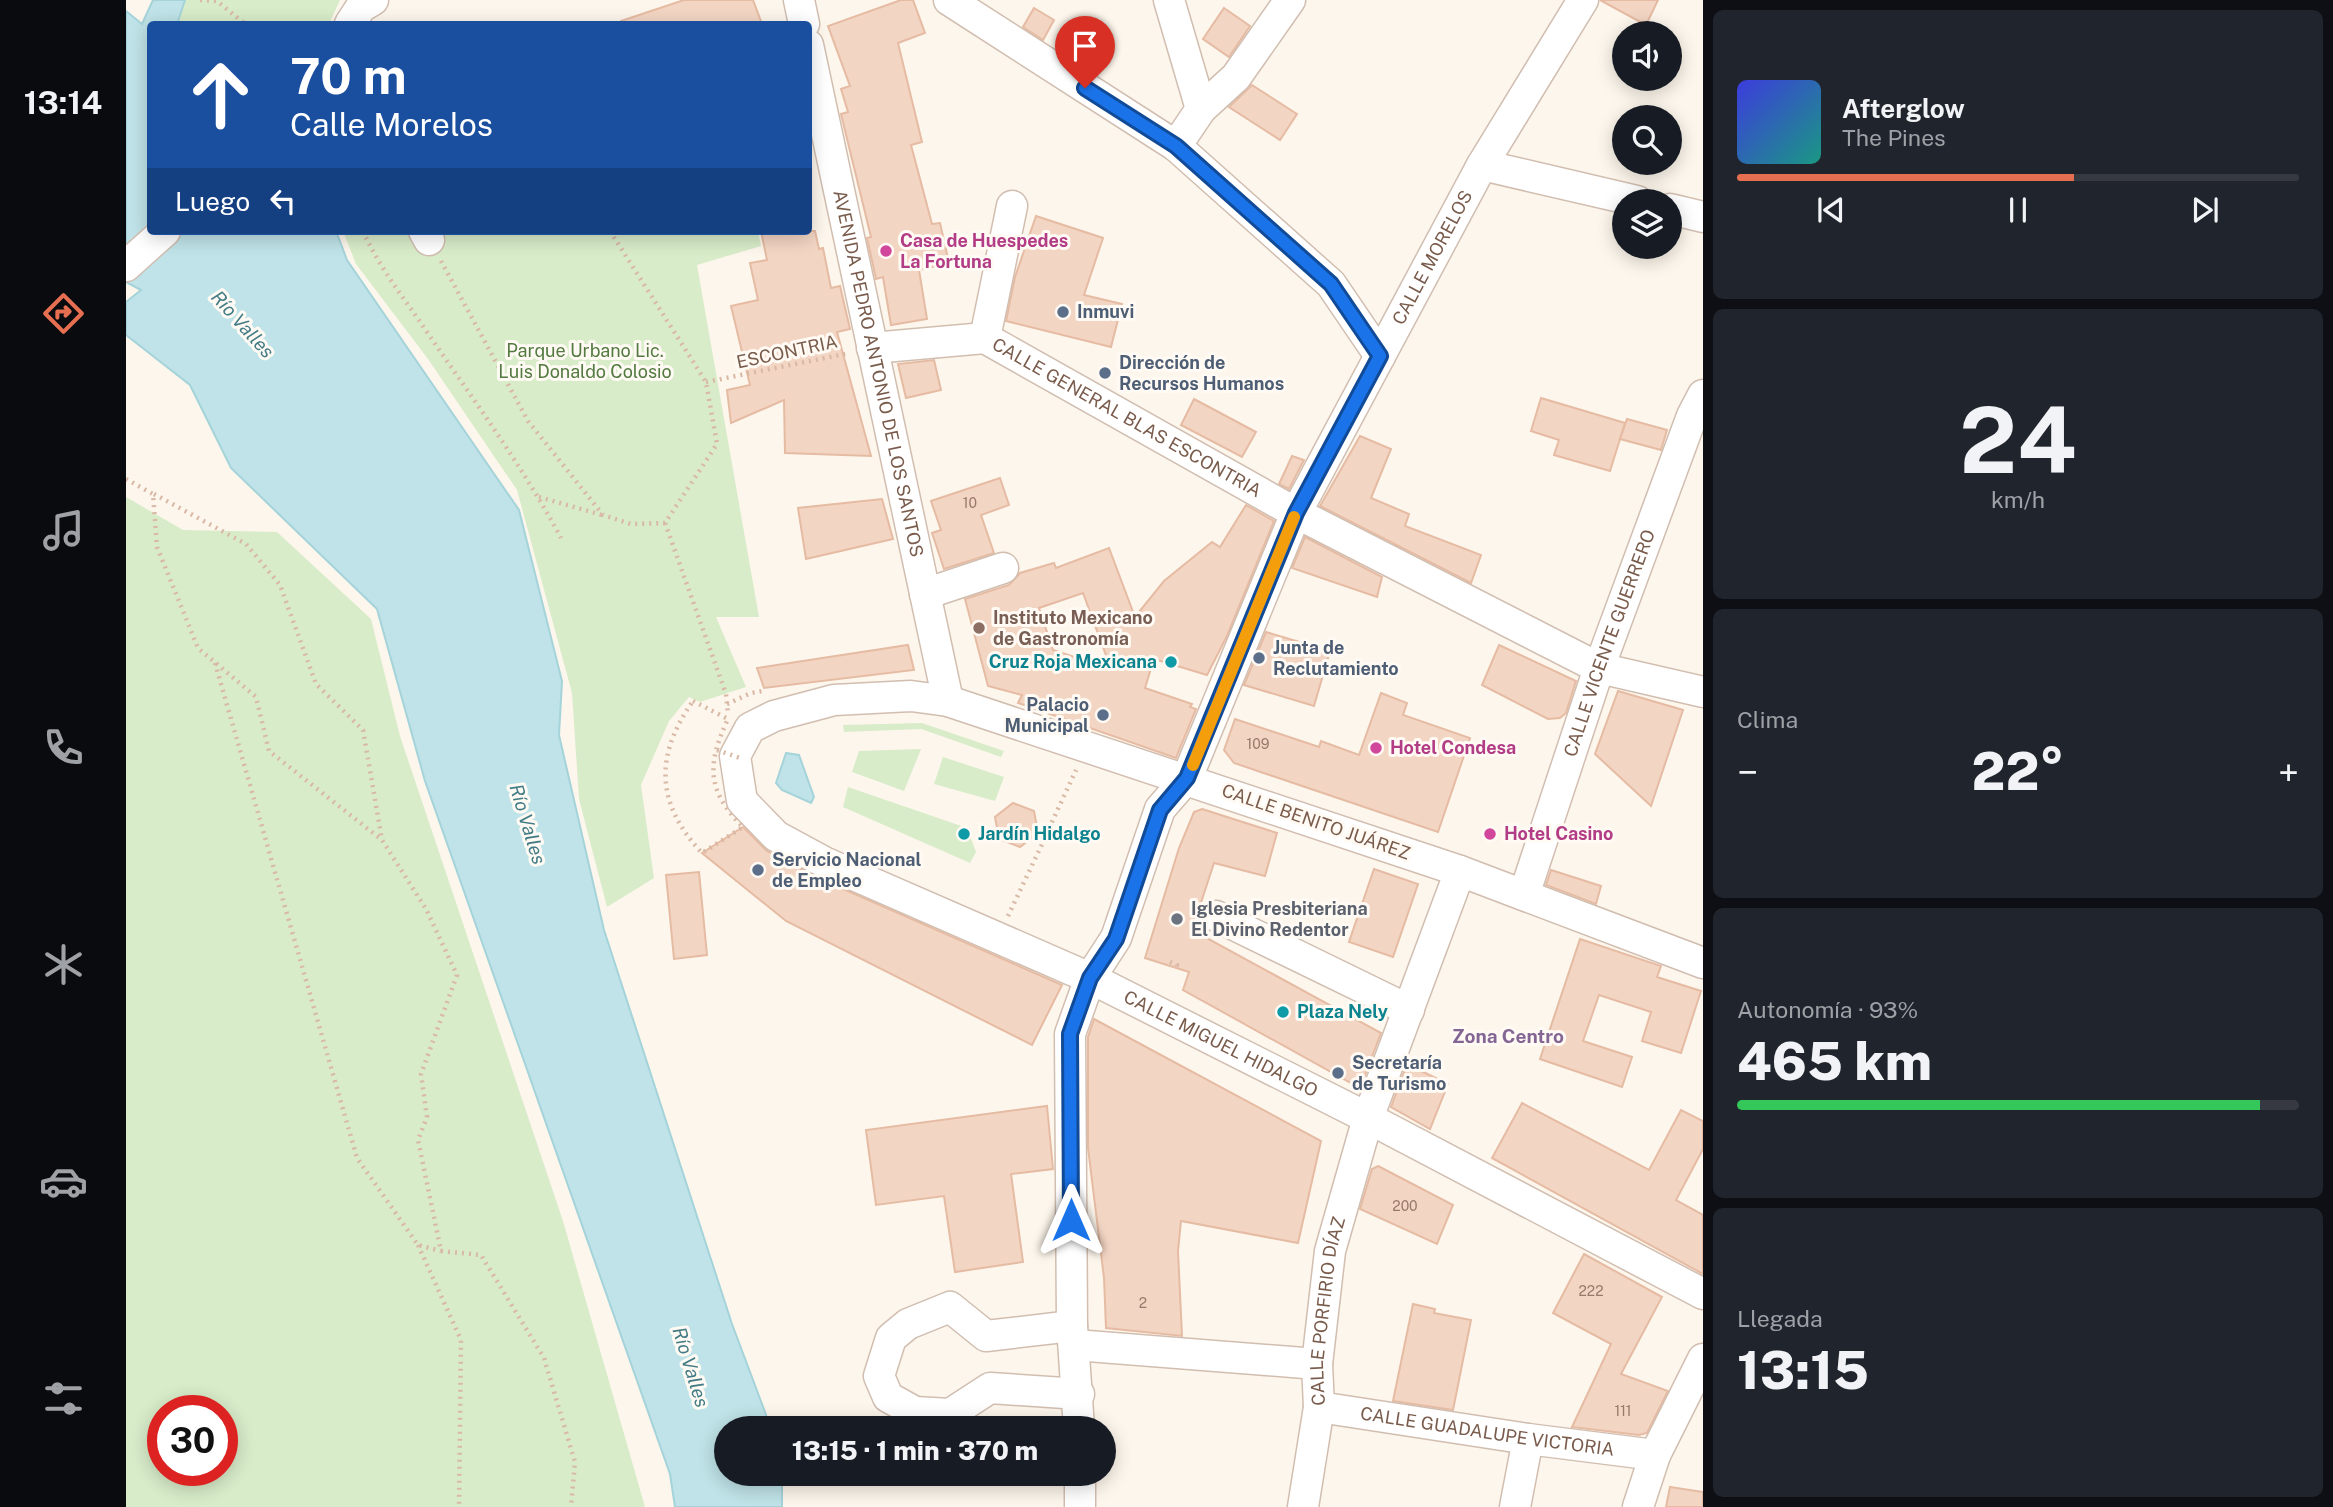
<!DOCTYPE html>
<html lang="es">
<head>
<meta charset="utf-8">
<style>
	body { margin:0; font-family:"Public Sans",sans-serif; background:#20242c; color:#f1f3f6; height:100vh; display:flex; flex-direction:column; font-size:26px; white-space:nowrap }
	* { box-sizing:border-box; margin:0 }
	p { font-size:23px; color:#9ea1a6 }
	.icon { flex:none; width:38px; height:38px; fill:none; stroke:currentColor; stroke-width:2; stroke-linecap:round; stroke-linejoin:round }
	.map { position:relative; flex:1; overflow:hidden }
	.drawer { display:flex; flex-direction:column; gap:10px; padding:10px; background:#0d0f14; width:630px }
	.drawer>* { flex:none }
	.banner { position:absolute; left:21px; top:21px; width:665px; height:214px; border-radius:7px; box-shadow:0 4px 18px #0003; background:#1a4fa0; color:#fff; overflow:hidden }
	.controls { position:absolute; left:1486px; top:21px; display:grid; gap:14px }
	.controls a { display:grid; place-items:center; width:70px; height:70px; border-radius:50%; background:#171b24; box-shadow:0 4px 18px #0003; font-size:35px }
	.speed { position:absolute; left:21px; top:1395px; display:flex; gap:14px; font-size:35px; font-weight:700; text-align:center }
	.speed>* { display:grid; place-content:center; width:91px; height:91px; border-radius:50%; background:#171b24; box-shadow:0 4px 18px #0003; line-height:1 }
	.speed .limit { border:10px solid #d22; background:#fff; color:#111 }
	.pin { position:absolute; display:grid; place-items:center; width:60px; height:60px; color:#fff; margin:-72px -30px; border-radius:50% 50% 50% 0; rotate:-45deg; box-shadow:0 0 7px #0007 }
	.pin .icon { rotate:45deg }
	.me { position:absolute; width:77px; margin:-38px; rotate:0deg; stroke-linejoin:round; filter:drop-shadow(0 0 5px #0008) }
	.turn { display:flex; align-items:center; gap:24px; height:147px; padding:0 28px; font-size:32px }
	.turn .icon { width:91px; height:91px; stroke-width:2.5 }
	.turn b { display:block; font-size:49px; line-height:60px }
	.then { display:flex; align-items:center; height:66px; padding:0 28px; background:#0003; gap:14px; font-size:26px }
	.big { font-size:52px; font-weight:800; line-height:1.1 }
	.drawer .tile { flex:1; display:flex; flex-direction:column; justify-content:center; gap:10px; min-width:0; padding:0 24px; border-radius:10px; background:#20242c }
	.drawer .dial { align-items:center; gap:0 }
	.dial b { font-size:91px; line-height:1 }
	.song { display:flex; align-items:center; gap:21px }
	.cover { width:84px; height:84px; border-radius:10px; background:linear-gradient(135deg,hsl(240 70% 55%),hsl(170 70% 35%)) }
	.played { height:7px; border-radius:4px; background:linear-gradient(90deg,#e76f51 60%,#363941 60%) }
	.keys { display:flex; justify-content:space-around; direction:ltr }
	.heat { display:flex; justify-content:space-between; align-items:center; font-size:38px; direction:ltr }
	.charge { height:10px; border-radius:5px; background:linear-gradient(90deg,#34c759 93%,#363941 0) }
	.trip { position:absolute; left:588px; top:1416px; width:402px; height:70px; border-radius:35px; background:#171b24; box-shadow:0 4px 18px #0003; font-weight:800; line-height:70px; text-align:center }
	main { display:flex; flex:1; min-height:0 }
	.menu { display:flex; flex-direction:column; width:126px; justify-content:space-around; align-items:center; background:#090b0e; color:#9ea1a6 }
	.menu .icon { width:49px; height:49px }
	.menu .selected { color:#e76f51 }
	.menu b { font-size:32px; color:#f1f3f6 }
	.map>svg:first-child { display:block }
</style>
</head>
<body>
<main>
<nav class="menu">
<b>13:14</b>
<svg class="icon selected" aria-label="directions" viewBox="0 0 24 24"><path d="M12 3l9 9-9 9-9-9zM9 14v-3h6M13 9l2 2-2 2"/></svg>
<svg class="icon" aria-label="music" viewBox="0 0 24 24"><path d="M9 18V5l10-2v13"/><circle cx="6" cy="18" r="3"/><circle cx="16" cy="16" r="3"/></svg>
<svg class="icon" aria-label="phone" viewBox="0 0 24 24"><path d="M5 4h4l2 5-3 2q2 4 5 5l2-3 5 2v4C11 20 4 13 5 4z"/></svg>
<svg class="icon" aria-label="climate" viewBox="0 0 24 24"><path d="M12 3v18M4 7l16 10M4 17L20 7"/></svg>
<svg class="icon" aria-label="car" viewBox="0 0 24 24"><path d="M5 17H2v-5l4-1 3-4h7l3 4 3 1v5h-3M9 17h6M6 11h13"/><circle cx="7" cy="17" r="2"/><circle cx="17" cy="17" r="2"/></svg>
<svg class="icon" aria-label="filters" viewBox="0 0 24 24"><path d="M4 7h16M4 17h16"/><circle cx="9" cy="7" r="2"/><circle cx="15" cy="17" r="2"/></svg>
</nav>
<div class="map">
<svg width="1577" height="1507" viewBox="0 0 1577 1507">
	<rect width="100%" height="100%" fill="#fdf6ec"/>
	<g fill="#d8ecc9" fill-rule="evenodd">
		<path d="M 59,0 L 214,0 L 203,24 L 51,24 Z"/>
		<path d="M 217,231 L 632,231 L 635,246 L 571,265 L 633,617 L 590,617 L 620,687 L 574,702 L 563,697 L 543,721 L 515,785 L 528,878 L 481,907 L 453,799 L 446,693 L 391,490 L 302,359 L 230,264 Z"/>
		<path d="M 0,497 L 57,530 L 151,532 L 245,619 L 274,736 L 437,1221 L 519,1507 L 0,1507 ZM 37,1410 L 96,1410 L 96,1470 L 37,1470 Z"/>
		<path d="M 796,723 L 878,751 L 875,757 L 795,729 L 718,732 L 717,725 Z"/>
		<path d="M 795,749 L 778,791 L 726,772 L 733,751 Z"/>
		<path d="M 817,757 L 878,777 L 869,801 L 808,784 Z"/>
		<path d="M 722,787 L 841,828 L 850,852 L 844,863 L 717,807 Z"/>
	</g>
	<g fill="#bfe3e8" stroke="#a5d3da" stroke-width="2">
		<path d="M 27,0 L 59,0 L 51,24 L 24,24 L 24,231 L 210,231 L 221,260 L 393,510 L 436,681 L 433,735 L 478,930 L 606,1324 L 645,1428 L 600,1428 L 600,1474 L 656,1474 L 656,1507 L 549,1507 L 544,1474 L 299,781 L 251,609 L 105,468 L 64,385 L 0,335 L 0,302 L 15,290 L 0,282 L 0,11 L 16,24 Z"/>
		<path d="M 660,753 L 673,755 L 688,797 L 685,803 L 656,790 L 650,783 Z"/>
	</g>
	<g fill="#f3d5c3" stroke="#e6bba3" stroke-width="2" fill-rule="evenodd">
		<path d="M 558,0 L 627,0 L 636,24 L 495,24 L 495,21 Z"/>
		<path d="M 775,0 L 787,0 L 799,33 L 772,43 L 796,142 L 785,145 L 806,224 L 814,223 L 823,263 L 793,270 L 801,319 L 765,325 L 757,277 L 750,279 L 741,238 L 745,237 L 715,114 L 722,112 L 715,89 L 724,86 L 702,26 Z"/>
		<path d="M 1474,0 L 1532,0 L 1520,25 Z"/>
		<path d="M 908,8 L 928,20 L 917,40 L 897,27 Z"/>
		<path d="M 1098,8 L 1124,26 L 1103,57 L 1077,39 Z"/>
		<path d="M 1126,85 L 1171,114 L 1154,140 L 1103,107 Z"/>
		<path d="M 910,216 L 977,238 L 958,295 L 996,304 L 985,347 L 880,321 L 889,277 Z"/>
		<path d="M 635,231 L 689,231 L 693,249 L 697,248 L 705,288 L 714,286 L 724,329 L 711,332 L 745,456 L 659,453 L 658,400 L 605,423 L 601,390 L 624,385 L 605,306 L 632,300 L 624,263 L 641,260 Z"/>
		<path d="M 808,360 L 815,390 L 780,398 L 772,364 Z"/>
		<path d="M 1415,398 L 1499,423 L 1484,471 L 1428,455 L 1433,440 L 1405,431 Z"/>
		<path d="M 1068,399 L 1130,432 L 1116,457 L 1055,425 Z"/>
		<path d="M 1501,419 L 1541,430 L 1535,450 L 1494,439 Z"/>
		<path d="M 1234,436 L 1265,449 L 1245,498 L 1283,514 L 1279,526 L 1355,555 L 1345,583 L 1194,506 Z"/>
		<path d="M 1166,456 L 1178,460 L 1163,489 L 1153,484 Z"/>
		<path d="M 874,478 L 883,505 L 855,515 L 868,553 L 818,569 L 806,533 L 815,530 L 805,501 Z"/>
		<path d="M 756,499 L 767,539 L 680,559 L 672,508 Z"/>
		<path d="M 1120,505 L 1148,521 L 1101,636 L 1081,675 L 1028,659 L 1019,688 L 1066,704 L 1064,707 L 1070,709 L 1050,758 L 892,703 L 896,695 L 862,686 L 839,599 L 883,585 L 894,573 L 928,563 L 930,568 L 983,548 L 1009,617 L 1038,581 L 1086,542 L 1094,547 ZM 957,593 L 985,669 L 927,650 L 913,608 Z"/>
		<path d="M 1179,537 L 1256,577 L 1251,597 L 1166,568 Z"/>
		<path d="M 1140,632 L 1204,651 L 1188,706 L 1118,685 Z"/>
		<path d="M 782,645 L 788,670 L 638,688 L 631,668 Z"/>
		<path d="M 1373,645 L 1450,681 L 1440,713 L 1434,718 L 1422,719 L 1356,685 Z"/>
		<path d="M 1492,691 L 1557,710 L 1525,806 L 1469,754 Z"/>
		<path d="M 1255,693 L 1281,703 L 1277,715 L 1344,738 L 1312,832 L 1108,763 L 1098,750 L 1109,719 L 1193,747 L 1195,741 L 1233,755 Z"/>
		<path d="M 887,803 L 908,811 L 912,833 L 894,847 L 873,839 L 869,817 Z"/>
		<path d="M 1076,809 L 1151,833 L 1139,876 L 1088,863 L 1066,930 L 1255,1033 L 1234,1088 L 1057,990 L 1063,972 L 1019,958 L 1053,848 L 1068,812 Z"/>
		<path d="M 617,827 L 641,851 L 690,877 L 936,985 L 906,1045 L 660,921 L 576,853 Z"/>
		<path d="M 1248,869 L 1292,884 L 1267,957 L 1223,942 Z"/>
		<path d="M 1425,870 L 1475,886 L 1470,904 L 1420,885 Z"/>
		<path d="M 573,872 L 581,955 L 548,959 L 540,875 Z"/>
		<path d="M 1454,939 L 1535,966 L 1531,977 L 1575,991 L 1555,1053 L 1516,1041 L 1525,1012 L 1473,995 L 1457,1041 L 1506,1057 L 1496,1087 L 1414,1059 Z"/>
		<path d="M 968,1019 L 1195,1141 L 1172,1243 L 1055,1221 L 1052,1251 L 1056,1336 L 980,1328 L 978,1278 L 962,1148 L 962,1037 Z"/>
		<path d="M 1281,1064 L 1322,1084 L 1304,1129 L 1265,1107 Z"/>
		<path d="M 1396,1103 L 1523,1170 L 1555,1110 L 1577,1121 L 1577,1149 L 1550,1200 L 1577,1215 L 1577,1274 L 1366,1158 Z"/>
		<path d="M 921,1106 L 927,1169 L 885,1174 L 897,1262 L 829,1272 L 818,1196 L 750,1205 L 740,1130 Z"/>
		<path d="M 1252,1166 L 1327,1205 L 1311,1244 L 1234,1209 L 1246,1169 Z"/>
		<path d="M 1458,1254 L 1536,1297 L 1495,1374 L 1542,1391 L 1521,1433 L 1513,1435 L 1446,1427 L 1485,1344 L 1427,1313 Z"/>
		<path d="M 1287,1304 L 1309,1309 L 1308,1313 L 1345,1320 L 1327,1410 L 1267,1401 Z"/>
		<path d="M 1544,1487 L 1577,1492 L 1577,1507 L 1540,1507 Z"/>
	</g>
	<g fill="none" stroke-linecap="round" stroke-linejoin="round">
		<defs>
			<g id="minor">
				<path d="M 673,0 L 678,24"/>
				<path d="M 823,0 L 1050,146 L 1205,284 L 1254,356"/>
				<path d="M 1043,0 L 1075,109"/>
				<path d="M 224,24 L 235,7 L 247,0"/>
				<path id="s1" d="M 682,45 L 822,701"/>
				<path d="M 1050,146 L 1075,109 L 1110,77 L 1164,0"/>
				<path d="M 1356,165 L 1511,201"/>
				<path d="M 1544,209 L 1577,217"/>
				<path d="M 298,231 L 303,240"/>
				<path d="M 0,266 L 39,231"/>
				<path d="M 859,338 L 886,206"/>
				<path id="s2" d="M 746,348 L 859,338 L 1170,513 L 1473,668 L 1577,692"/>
				<path d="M 799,594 L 877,568"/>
				<path id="s3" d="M 1398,895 L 1473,668 L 1566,416 L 1577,395"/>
				<path d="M 1090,916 L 1283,1010"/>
				<path id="s4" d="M 1577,963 L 1334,871 L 822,701 L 785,696 L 708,700 L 648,716 L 624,728 L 609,756 L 616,801 L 650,836 L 698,862 L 964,978 L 1242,1118 L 1577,1294"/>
				<path d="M 946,1326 L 860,1336 L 824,1307 L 782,1324 L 765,1338 L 753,1376 L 762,1397 L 789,1412 L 824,1414 L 864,1388 L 953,1394"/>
				<path d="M 949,1345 L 1191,1364"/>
				<path id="s5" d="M 1193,1407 L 1402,1439 L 1529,1455"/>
				<path id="s6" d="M 953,1428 L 946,1326 L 944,1034 L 964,978 L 990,938 L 1034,809 L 1061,778 L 1170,513 L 1356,165 L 1457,0"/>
				<path d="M 954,1474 L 954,1507"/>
				<path id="s7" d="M 1177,1507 L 1193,1407 L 1191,1364 L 1204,1251 L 1242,1118 L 1334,871"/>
				<path d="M 1389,1507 L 1402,1439"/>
				<path d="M 1512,1507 L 1529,1455 L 1577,1359"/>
			</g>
		</defs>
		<use href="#minor" stroke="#d1beb0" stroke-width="33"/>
		<g stroke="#d9b8a5" stroke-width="4.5" stroke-dasharray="2 5" stroke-linecap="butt">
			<path d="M 74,0 L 91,1 L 119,24"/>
			<path d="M 237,231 C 255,271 279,299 303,335 C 349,402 397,467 435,538"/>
			<path d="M 484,231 L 580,382 L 591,444 L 539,523"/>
			<path d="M 315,261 L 402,421 L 477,515 L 505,524 L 539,523"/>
			<path d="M 580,382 L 724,353"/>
			<path d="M 0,479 L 27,494 L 31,547 L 72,648 L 130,697 L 143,751 L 256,840 L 300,909 L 331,975 L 295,1074 L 301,1117 L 292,1140 L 315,1251 L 355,1255 L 418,1358 L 449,1462 L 445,1507"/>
			<path d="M 28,494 L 120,544 L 154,585 L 190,684 L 237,730 L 256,840"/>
			<path d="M 413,497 L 476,515"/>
			<path d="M 539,523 L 600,694 L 602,714"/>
			<path d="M 89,663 L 231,1158 L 292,1245 L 315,1251"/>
			<path d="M 567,701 L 602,719 C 581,764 580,790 617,827 L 576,853 C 530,804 528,756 567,701 Z"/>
			<path d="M 601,704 L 625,693 L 636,691"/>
			<path d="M 920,835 L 950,770"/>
			<path d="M 882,916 L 919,838"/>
			<path d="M 1044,962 L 1051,965 L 1050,968"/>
			<path d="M 292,1245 L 335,1340 L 333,1507"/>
		</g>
		<use href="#minor" stroke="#fff" stroke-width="30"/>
		<path stroke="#d9b8a5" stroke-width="4.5" stroke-dasharray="2 5" stroke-linecap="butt" d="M 591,750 L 617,759"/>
	</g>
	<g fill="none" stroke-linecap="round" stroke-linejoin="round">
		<defs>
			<path id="route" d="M 945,1220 L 944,1034 L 964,978 L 990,939 L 1034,810 L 1061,778 L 1170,513 L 1254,356 L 1205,284 L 1050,146 L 959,88"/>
		</defs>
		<use href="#route" stroke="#114b97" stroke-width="18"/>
		<use href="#route" stroke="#1a73e8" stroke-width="12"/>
		<path stroke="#f59e0b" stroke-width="12" d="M 1067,765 L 1168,517"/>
	</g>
	<g fill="#d1479c" stroke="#fffaf3" stroke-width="2.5">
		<circle cx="760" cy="251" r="7"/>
		<circle cx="1250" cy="748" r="7"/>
		<circle cx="1364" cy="834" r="7"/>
	</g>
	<g fill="#5c6f8a" stroke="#fffaf3" stroke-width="2.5">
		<circle cx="937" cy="312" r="7"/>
		<circle cx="979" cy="373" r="7"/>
		<circle cx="1133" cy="658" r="7"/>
		<circle cx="977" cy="715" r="7"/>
		<circle cx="632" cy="870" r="7"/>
		<circle cx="1212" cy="1073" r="7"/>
	</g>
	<circle fill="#8d6e63" stroke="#fffaf3" stroke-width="2.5" cx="853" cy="628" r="7"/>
	<g fill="#0f9aa8" stroke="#fffaf3" stroke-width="2.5">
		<circle cx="1045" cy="662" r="7"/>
		<circle cx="838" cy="834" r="7"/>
		<circle cx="1157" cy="1012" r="7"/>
	</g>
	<circle fill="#6b7280" stroke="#fffaf3" stroke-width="2.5" cx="1051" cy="919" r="7"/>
	<g text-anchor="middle" stroke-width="6" stroke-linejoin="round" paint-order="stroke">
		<g font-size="14" fill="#987a6a">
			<text x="844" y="508">10</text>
			<text x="1132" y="749">109</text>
			<text x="1279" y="1211">200</text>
			<text x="1465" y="1296">222</text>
			<text x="1017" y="1308">2</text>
			<text x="1497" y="1416">111</text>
		</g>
		<g font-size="18" font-weight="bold" fill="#b23c85" stroke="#fffaf3" text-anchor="start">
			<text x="774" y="247">Casa de Huespedes<tspan x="774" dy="21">La Fortuna</tspan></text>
			<text x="1264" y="754">Hotel Condesa</text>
			<text x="1378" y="840">Hotel Casino</text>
		</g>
		<g font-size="18" fill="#7a5c4d" stroke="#fffaf3">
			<text dy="6" stroke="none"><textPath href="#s6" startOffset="1255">CALLE MORELOS</textPath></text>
			<text transform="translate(661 352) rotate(-12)" y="6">ESCONTRIA</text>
			<text dy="6" stroke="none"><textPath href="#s1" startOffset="336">AVENIDA PEDRO ANTONIO DE LOS SANTOS</textPath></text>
			<text dy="6" stroke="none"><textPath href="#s2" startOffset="276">CALLE GENERAL BLAS ESCONTRIA</textPath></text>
			<text dy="6" stroke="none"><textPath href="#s3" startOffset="266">CALLE VICENTE GUERRERO</textPath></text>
			<text transform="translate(1190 822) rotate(19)" y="6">CALLE BENITO JUÁREZ</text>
			<text dy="6" stroke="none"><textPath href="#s4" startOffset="1620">CALLE MIGUEL HIDALGO</textPath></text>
			<text dy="6" stroke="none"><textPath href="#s7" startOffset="198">CALLE PORFIRIO DÍAZ</textPath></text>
			<text dy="6" stroke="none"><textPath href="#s5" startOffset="170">CALLE GUADALUPE VICTORIA</textPath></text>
		</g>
		<g font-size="18" font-weight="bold" fill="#4e5e75" stroke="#fffaf3" text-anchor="start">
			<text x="951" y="318">Inmuvi</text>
			<text x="993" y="369">Dirección de<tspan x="993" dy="21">Recursos Humanos</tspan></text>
			<text x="1147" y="654">Junta de<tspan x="1147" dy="21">Reclutamiento</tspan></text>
			<text x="963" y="711" text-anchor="end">Palacio<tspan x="963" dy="21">Municipal</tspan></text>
			<text x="646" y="866">Servicio Nacional<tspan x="646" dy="21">de Empleo</tspan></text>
			<text x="1226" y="1069">Secretaría<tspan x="1226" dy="21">de Turismo</tspan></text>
		</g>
		<g font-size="18" fill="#537a41" stroke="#fffaf3">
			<text x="459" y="357">Parque Urbano Lic.<tspan x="459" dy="21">Luis Donaldo Colosio</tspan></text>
		</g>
		<g font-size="18" font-weight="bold" fill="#785e54" stroke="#fffaf3" text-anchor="start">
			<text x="867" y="624">Instituto Mexicano<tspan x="867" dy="21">de Gastronomía</tspan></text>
		</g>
		<g font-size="18" font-weight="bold" fill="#0d838f" stroke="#fffaf3" text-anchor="start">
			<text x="1031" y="668" text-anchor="end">Cruz Roja Mexicana</text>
			<text x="852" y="840">Jardín Hidalgo</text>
			<text x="1171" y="1018">Plaza Nely</text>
		</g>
		<g font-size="18" font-weight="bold" fill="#5b616d" stroke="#fffaf3" text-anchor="start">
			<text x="1065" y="915">Iglesia Presbiteriana<tspan x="1065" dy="21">El Divino Redentor</tspan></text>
		</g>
		<g font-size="19" font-style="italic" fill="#437c86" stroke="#fffaf3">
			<text transform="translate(117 324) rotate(48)" y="7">Río Valles</text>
			<text transform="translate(402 824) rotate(73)" y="7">Río Valles</text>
			<text transform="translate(565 1367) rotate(73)" y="7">Río Valles</text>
		</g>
		<g font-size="19" font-weight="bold" fill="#846695" stroke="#fffaf3">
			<text x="1382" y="1043">Zona Centro</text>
		</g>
	</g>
</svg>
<div class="controls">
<a><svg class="icon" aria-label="sound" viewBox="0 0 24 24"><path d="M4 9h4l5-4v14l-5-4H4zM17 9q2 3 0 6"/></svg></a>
<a><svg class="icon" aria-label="search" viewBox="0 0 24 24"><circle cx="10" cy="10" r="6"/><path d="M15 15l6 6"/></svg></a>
<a><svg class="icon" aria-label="layers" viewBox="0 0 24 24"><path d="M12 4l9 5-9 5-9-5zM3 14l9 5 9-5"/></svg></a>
</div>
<div class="speed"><div class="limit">30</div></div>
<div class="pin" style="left:959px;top:88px;background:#d93025"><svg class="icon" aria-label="arrive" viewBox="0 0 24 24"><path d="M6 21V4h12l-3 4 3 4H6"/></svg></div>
<svg class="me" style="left:945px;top:1220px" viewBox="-20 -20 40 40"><path d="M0-17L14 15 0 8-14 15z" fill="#1a73e8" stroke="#fff" stroke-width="4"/></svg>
<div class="trip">13:15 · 1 min · 370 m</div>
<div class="banner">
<div class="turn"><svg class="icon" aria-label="ahead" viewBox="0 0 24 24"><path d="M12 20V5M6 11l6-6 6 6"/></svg><div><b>70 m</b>Calle Morelos</div></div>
<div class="then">Luego<svg class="icon" aria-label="left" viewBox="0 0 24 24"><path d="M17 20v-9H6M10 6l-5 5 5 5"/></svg></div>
</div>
</div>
<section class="drawer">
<div class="tile">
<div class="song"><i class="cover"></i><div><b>Afterglow</b><p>The Pines</p></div></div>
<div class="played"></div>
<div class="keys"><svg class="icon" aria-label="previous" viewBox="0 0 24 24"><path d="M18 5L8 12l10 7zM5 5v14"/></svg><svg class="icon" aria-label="pause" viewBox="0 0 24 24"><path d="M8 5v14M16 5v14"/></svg><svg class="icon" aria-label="next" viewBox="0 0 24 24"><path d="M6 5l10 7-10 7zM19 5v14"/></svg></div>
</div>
<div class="tile dial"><b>24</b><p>km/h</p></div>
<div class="tile"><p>Clima</p>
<div class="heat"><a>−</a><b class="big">22°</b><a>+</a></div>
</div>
<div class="tile"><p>Autonomía · 93%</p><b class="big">465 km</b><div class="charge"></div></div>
<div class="tile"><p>Llegada</p><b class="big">13:15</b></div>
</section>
</main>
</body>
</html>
